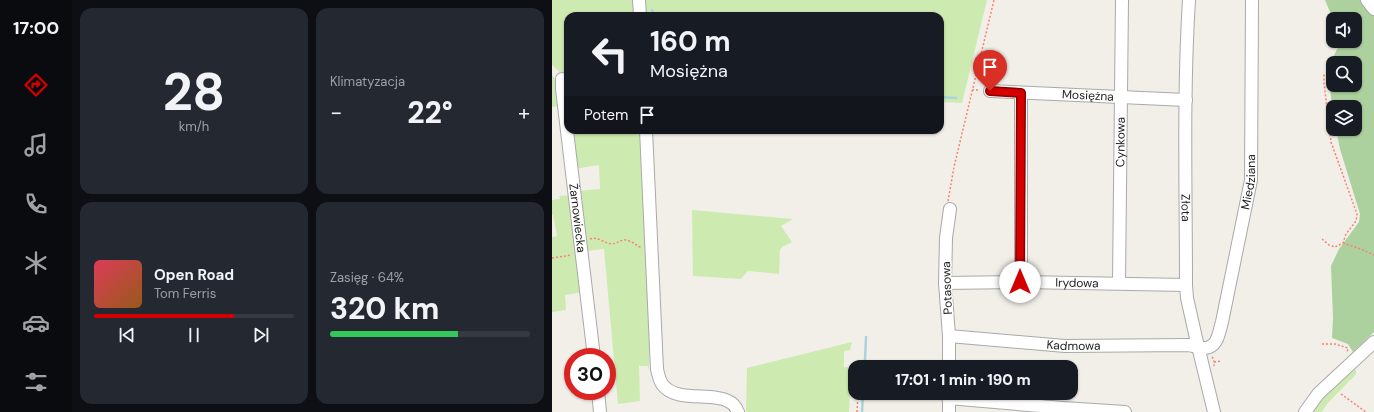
<!DOCTYPE html>
<html lang="pl">
<head>
<meta charset="utf-8">
<style>
	body { margin:0; font-family:"DM Sans",sans-serif; background:#242831; color:#f1f3f6; height:100vh; display:flex; flex-direction:column; font-size:15px; white-space:nowrap }
	* { box-sizing:border-box; margin:0 }
	p { font-size:13px; color:#9ea1a6 }
	.icon { flex:none; width:22px; height:22px; fill:none; stroke:currentColor; stroke-width:2; stroke-linecap:round; stroke-linejoin:round }
	.map { position:relative; flex:1; overflow:hidden }
	.sheet { display:flex; flex-direction:column; gap:8px; padding:8px; background:#0d0f14; width:480px }
	.sheet>* { flex:none }
	.hud { position:absolute; left:12px; top:12px; width:380px; height:122px; border-radius:12px; box-shadow:0 1px 3px #0004; background:#171b24; color:#f1f3f6; overflow:hidden }
	.controls { position:absolute; left:774px; top:12px; display:grid; gap:8px }
	.controls a { display:grid; place-items:center; width:36px; height:36px; border-radius:8px; background:#171b24; box-shadow:0 1px 3px #0004; font-size:20px }
	.speed { position:absolute; left:12px; top:348px; display:flex; gap:8px; font-size:20px; font-weight:700; text-align:center }
	.speed>* { display:grid; place-content:center; width:52px; height:52px; border-radius:50%; background:#171b24; box-shadow:0 1px 3px #0004; line-height:1 }
	.speed .limit { border:6px solid #d22; background:#fff; color:#111 }
	.pin { position:absolute; display:grid; place-items:center; width:34px; height:34px; color:#fff; margin:-41px -17px; border-radius:50% 50% 50% 0; rotate:-45deg; box-shadow:0 0 4px #0007 }
	.pin .icon { rotate:45deg }
	.me { position:absolute; width:44px; margin:-22px; rotate:0deg; stroke-linejoin:round; filter:drop-shadow(0 0 3px #0008) }
	.turn { display:flex; align-items:center; gap:14px; height:84px; padding:0 20px; font-size:18px }
	.turn .icon { width:52px; height:52px; stroke-width:2.5 }
	.turn b { display:block; font-size:28px; line-height:34px }
	.then { display:flex; align-items:center; height:38px; padding:0 20px; background:#0003; gap:8px; font-size:15px }
	.big { font-size:30px; font-weight:800; line-height:1.1 }
	.sheet .widget { flex:1; display:flex; flex-direction:column; justify-content:center; gap:6px; min-width:0; padding:0 14px; border-radius:12px; background:#242831 }
	.sheet .dial { align-items:center; gap:0 }
	.dial b { font-size:52px; line-height:1 }
	.song { display:flex; align-items:center; gap:12px }
	.cover { width:48px; height:48px; border-radius:6px; background:linear-gradient(135deg,hsl(350 70% 55%),hsl(30 70% 35%)) }
	.played { height:4px; border-radius:2px; background:linear-gradient(90deg,#d40000 70%,#363941 70%) }
	.keys { display:flex; justify-content:space-around; direction:ltr }
	.heat { display:flex; justify-content:space-between; align-items:center; font-size:22px; direction:ltr }
	.charge { height:6px; border-radius:3px; background:linear-gradient(90deg,#34c759 64%,#363941 0) }
	.sheet .tiles { flex:1; display:grid; gap:8px; grid-template-columns:repeat(2,1fr) }
	.trip { position:absolute; left:296px; top:360px; width:230px; height:40px; border-radius:12px; background:#171b24; box-shadow:0 1px 3px #0004; font-weight:800; line-height:40px; text-align:center }
	main { display:flex; flex:1; min-height:0 }
	.dock { display:flex; flex-direction:column; width:72px; justify-content:space-around; align-items:center; background:#090b0e; color:#9ea1a6 }
	.dock .icon { width:28px; height:28px }
	.dock .current { color:#d40000 }
	.dock b { font-size:18px; color:#f1f3f6 }
	.map>svg:first-child { display:block }
</style>
</head>
<body>
<main>
<nav class="dock">
<b>17:00</b>
<svg class="icon current" aria-label="directions" viewBox="0 0 24 24"><path d="M12 3l9 9-9 9-9-9zM9 14v-3h6M13 9l2 2-2 2"/></svg>
<svg class="icon" aria-label="music" viewBox="0 0 24 24"><path d="M9 18V5l10-2v13"/><circle cx="6" cy="18" r="3"/><circle cx="16" cy="16" r="3"/></svg>
<svg class="icon" aria-label="phone" viewBox="0 0 24 24"><path d="M5 4h4l2 5-3 2q2 4 5 5l2-3 5 2v4C11 20 4 13 5 4z"/></svg>
<svg class="icon" aria-label="climate" viewBox="0 0 24 24"><path d="M12 3v18M4 7l16 10M4 17L20 7"/></svg>
<svg class="icon" aria-label="car" viewBox="0 0 24 24"><path d="M5 17H2v-5l4-1 3-4h7l3 4 3 1v5h-3M9 17h6M6 11h13"/><circle cx="7" cy="17" r="2"/><circle cx="17" cy="17" r="2"/></svg>
<svg class="icon" aria-label="filters" viewBox="0 0 24 24"><path d="M4 7h16M4 17h16"/><circle cx="9" cy="7" r="2"/><circle cx="15" cy="17" r="2"/></svg>
</nav>
<section class="sheet">
<div class="tiles">
<div class="widget dial"><b>28</b><p>km/h</p></div>
<div class="widget"><p>Klimatyzacja</p>
<div class="heat"><a>−</a><b class="big">22°</b><a>+</a></div>
</div>
<div class="widget">
<div class="song"><i class="cover"></i><div><b>Open Road</b><p>Tom Ferris</p></div></div>
<div class="played"></div>
<div class="keys"><svg class="icon" aria-label="previous" viewBox="0 0 24 24"><path d="M18 5L8 12l10 7zM5 5v14"/></svg><svg class="icon" aria-label="pause" viewBox="0 0 24 24"><path d="M8 5v14M16 5v14"/></svg><svg class="icon" aria-label="next" viewBox="0 0 24 24"><path d="M6 5l10 7-10 7zM19 5v14"/></svg></div>
</div>
<div class="widget"><p>Zasięg · 64%</p><b class="big">320 km</b><div class="charge"></div></div>
</div>
</section>
<div class="map">
<svg width="822" height="412" viewBox="0 0 822 412">
	<rect width="100%" height="100%" fill="#f2efe9"/>
	<g fill="#cdebb0">
		<path d="M 0,0 L 83,0 L 84,16 L 16,16 L 16,75 L 9,73 L 0,65 Z"/>
		<path d="M 92,0 L 435,0 L 410,103 L 388,102 L 388,16 L 92,16 Z"/>
		<path d="M 0,75 L 7,84 L 9,106 L 0,107 Z"/>
		<path d="M 17,130 L 91,130 L 97,299 L 97,370 L 96,366 L 87,366 L 88,401 L 66,404 L 52,249 L 34,251 L 25,191 L 48,189 L 47,165 L 22,169 Z"/>
		<path d="M 21,195 L 32,292 L 13,295 L 14,310 L 0,312 L 0,237 L 5,236 L 1,215 L 0,215 L 0,200 L 8,199 L 7,196 Z"/>
		<path d="M 140,210 L 241,219 L 229,226 L 240,242 L 230,247 L 228,250 L 227,274 L 196,271 L 189,279 L 141,276 Z"/>
		<path d="M 300,342 L 298,350 L 292,351 L 292,367 L 296,367 L 299,372 L 297,412 L 194,412 L 195,368 Z"/>
		<path d="M 802,369 L 804,370 L 804,374 L 775,404 L 770,412 L 761,412 L 767,403 Z"/>
	</g>
	<path fill="#add19e" fill-rule="evenodd" d="M 773,0 L 822,0 L 822,332 L 801,352 L 796,344 L 780,338 L 781,318 L 779,266 L 787,249 L 807,222 L 808,214 L 788,149 L 784,129 L 803,129 L 803,107 L 781,107 L 781,110 L 775,70 L 789,41 L 803,41 L 803,19 L 791,19 L 790,17 L 781,19 ZM 781,63 L 803,63 L 803,85 L 781,85 Z"/>
	<g fill="none" stroke-linecap="round" stroke-linejoin="round">
		<g stroke="#aad3df" stroke-width="2.5">
			<path d="M 100,10 L 102,16"/>
			<path d="M 388,97 L 404,98"/>
			<path d="M 313,360 L 314,337"/>
			<path d="M 310,412 L 311,393"/>
		</g>
		<defs>
			<g id="minor">
				<path d="M 87,0 L 88,16"/>
				<path id="s1" d="M 637,0 C 631,95 634,190 634,285 L 635,298 L 644,338 L 662,412"/>
				<path d="M 815,0 L 822,9"/>
				<path id="s2" d="M 10,79 L 10,89 L 42,357"/>
				<path id="s3" d="M 438,91 L 634,100"/>
				<path d="M 94,130 L 105,369 C 106,374 107,379 110,384 C 123,403 159,392 176,401 C 181,403 184,407 186,412"/>
				<path d="M 469,282 L 469,93"/>
				<path id="s4" d="M 393,283 L 469,282 L 634,285"/>
				<path id="s5" d="M 567,283 L 570,0"/>
				<path id="s6" d="M 397,336 L 513,346 L 637,345 C 642,346 648,348 653,348 C 666,347 667,332 670,322 L 699,180 L 700,0"/>
				<path d="M 397,367 L 397,336 L 393,283 L 394,238 L 398,209"/>
				<path d="M 46,391 L 48,412"/>
				<path d="M 397,393 L 397,412"/>
				<path d="M 396,398 L 511,408 L 573,412"/>
				<path d="M 753,412 L 766,394 L 822,342"/>
			</g>
		</defs>
		<use href="#minor" stroke="#a9a9a9" stroke-width="14"/>
		<g stroke="#fa8072" stroke-width="1.5" stroke-dasharray="2 2" stroke-linecap="butt">
			<path d="M 420,90 L 428,90"/>
			<path d="M 396,201 L 402,167 L 442,0"/>
			<path d="M 38,239 C 45,236 52,243 59,244 C 65,244 69,239 75,240 C 81,242 85,246 90,248"/>
			<path d="M 770,239 L 777,245 L 783,247 L 791,243 L 794,234 L 804,221 L 805,214 L 779,142 L 772,83 L 772,73"/>
			<path d="M 791,243 L 809,249 L 822,255"/>
			<path d="M 0,258 L 20,255"/>
			<path d="M 770,344 L 783,344 L 796,348 L 795,353"/>
			<path d="M 660,357 L 662,360 L 662,366"/>
			<path d="M 662,362 L 670,361"/>
			<path d="M 789,394 L 814,412"/>
			<path d="M 305,412 L 306,393"/>
		</g>
		<use href="#minor" stroke="#fff" stroke-width="12"/>
	</g>
	<g fill="none" stroke-linecap="round" stroke-linejoin="round">
		<defs>
			<path id="route" d="M 438,91 L 469,93 L 468,282"/>
		</defs>
		<use href="#route" stroke="#8a0000" stroke-width="10"/>
		<use href="#route" stroke="#d40000" stroke-width="7"/>
	</g>
	<g text-anchor="middle" stroke-width="3" stroke-linejoin="round" paint-order="stroke">
		<g font-size="12" fill="#222" stroke="#fff">
			<text dy="4" stroke="none"><textPath href="#s3" startOffset="98">Mosiężna</textPath></text>
			<text dy="4" stroke="none"><textPath href="#s5" startOffset="141">Cynkowa</textPath></text>
			<text dy="4" stroke="none"><textPath href="#s6" startOffset="433">Miedziana</textPath></text>
			<text dy="4" stroke="none"><textPath href="#s1" startOffset="208">Złota</textPath></text>
			<text dy="4" stroke="none"><textPath href="#s2" startOffset="140">Żarnowiecka</textPath></text>
			<text dy="4" stroke="none"><textPath href="#s4" startOffset="132">Irydowa</textPath></text>
			<text transform="translate(395 288) rotate(-92)" y="4">Potasowa</text>
			<text dy="4" stroke="none"><textPath href="#s6" startOffset="125">Kadmowa</textPath></text>
		</g>
	</g>
</svg>
<div class="controls">
<a><svg class="icon" aria-label="sound" viewBox="0 0 24 24"><path d="M4 9h4l5-4v14l-5-4H4zM17 9q2 3 0 6"/></svg></a>
<a><svg class="icon" aria-label="search" viewBox="0 0 24 24"><circle cx="10" cy="10" r="6"/><path d="M15 15l6 6"/></svg></a>
<a><svg class="icon" aria-label="layers" viewBox="0 0 24 24"><path d="M12 4l9 5-9 5-9-5zM3 14l9 5 9-5"/></svg></a>
</div>
<div class="speed"><div class="limit">30</div></div>
<div class="pin" style="left:438px;top:91px;background:#d93025"><svg class="icon" aria-label="arrive" viewBox="0 0 24 24"><path d="M6 21V4h12l-3 4 3 4H6"/></svg></div>
<svg class="me" style="left:468px;top:282px" viewBox="-20 -20 40 40"><circle r="19" fill="#fff"/><path d="M0-13L10 11 0 6-10 11z" fill="#d40000"/></svg>
<div class="trip">17:01 · 1 min · 190 m</div>
<div class="hud">
<div class="turn"><svg class="icon" aria-label="left" viewBox="0 0 24 24"><path d="M17 20v-9H6M10 6l-5 5 5 5"/></svg><div><b>160 m</b>Mosiężna</div></div>
<div class="then">Potem<svg class="icon" aria-label="arrive" viewBox="0 0 24 24"><path d="M6 21V4h12l-3 4 3 4H6"/></svg></div>
</div>
</div>
</main>
</body>
</html>
